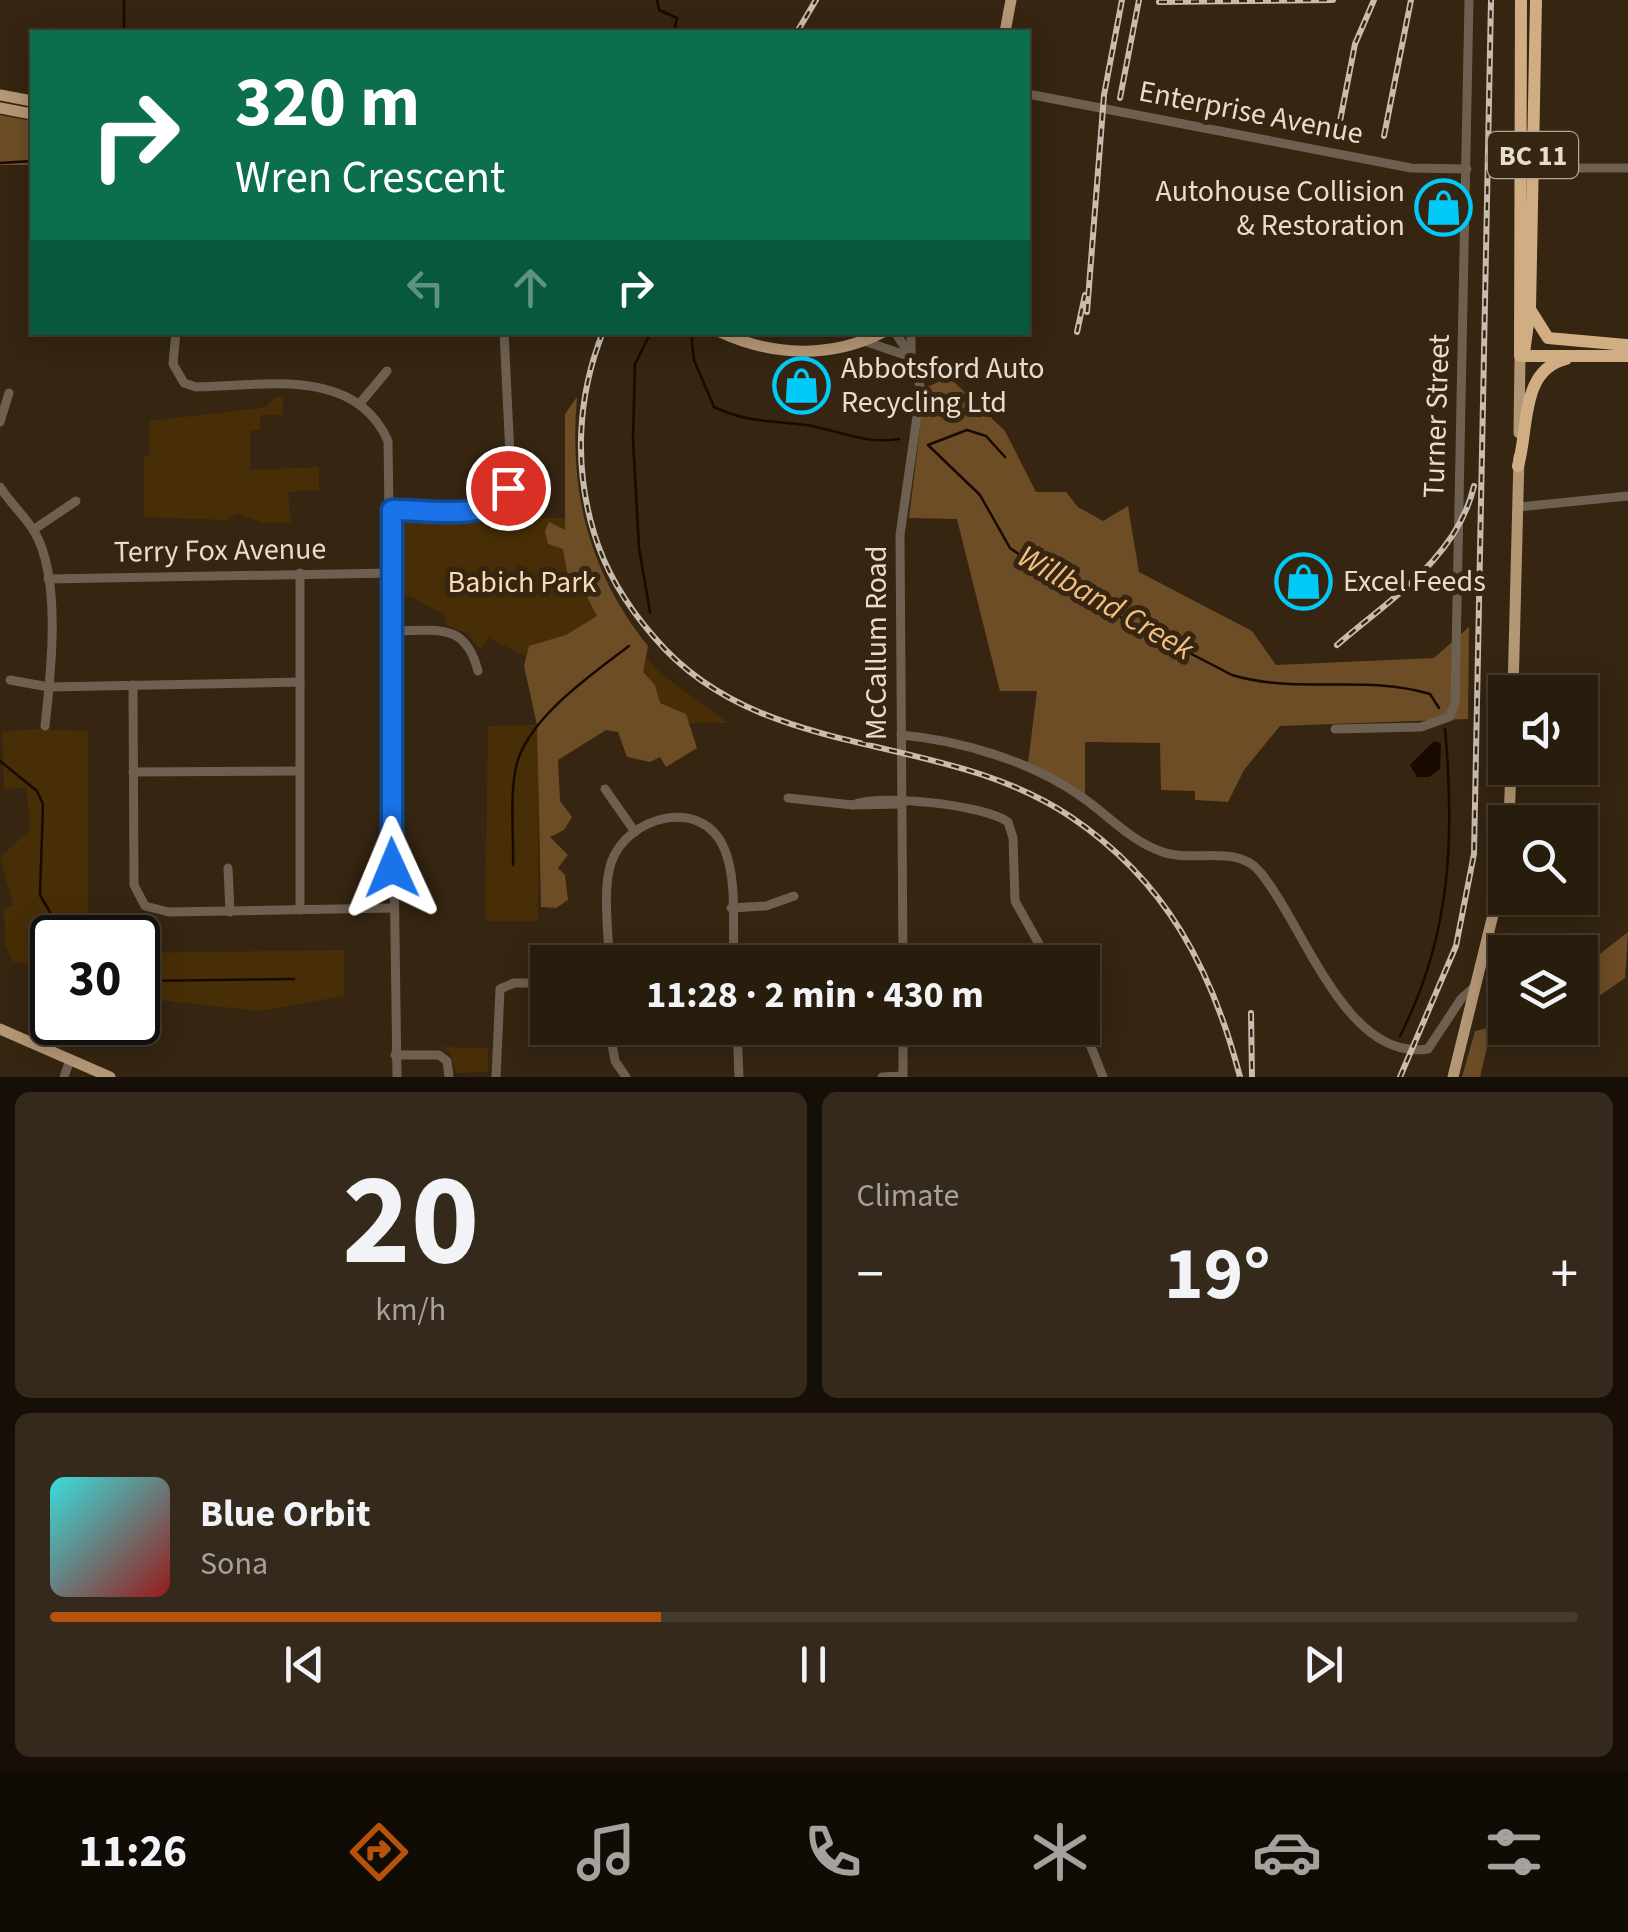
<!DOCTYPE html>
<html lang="en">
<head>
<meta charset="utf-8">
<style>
	body { margin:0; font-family:"Source Sans 3",sans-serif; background:#34291b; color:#f1f3f6; height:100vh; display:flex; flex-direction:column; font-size:38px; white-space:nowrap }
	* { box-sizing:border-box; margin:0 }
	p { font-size:32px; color:#a5a19d }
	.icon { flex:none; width:55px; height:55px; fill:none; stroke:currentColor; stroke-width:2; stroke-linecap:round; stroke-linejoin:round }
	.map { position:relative; height:1077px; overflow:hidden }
	.details { display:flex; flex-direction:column; gap:15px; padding:15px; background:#160f07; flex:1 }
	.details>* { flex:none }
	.guide { position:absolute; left:30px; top:30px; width:1000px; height:305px; border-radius:0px; box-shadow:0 5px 25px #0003,0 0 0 2px #443a2e; background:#0b6e4f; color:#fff; overflow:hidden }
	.fabs { position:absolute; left:1488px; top:675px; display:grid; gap:20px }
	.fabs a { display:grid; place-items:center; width:110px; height:110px; border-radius:0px; background:#281c0d; box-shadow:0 5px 25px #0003,0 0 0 2px #443a2e; font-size:50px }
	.speed { position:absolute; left:30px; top:915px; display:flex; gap:20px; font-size:50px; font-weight:700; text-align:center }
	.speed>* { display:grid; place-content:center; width:130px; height:130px; border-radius:50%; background:#281c0d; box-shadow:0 5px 25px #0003,0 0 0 2px #443a2e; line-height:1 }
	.speed .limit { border:5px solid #111; border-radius:15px; background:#fff; color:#111 }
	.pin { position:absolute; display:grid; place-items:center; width:85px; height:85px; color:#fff; margin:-42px; border:5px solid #fff; border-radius:50%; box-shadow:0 2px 10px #0007 }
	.me { position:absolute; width:110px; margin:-55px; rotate:359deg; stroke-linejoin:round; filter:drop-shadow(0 0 8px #0008) }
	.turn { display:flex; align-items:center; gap:35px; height:210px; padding:0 40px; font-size:45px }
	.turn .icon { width:130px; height:130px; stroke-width:2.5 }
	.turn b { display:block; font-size:70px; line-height:85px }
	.lanes { display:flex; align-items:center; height:95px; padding:0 40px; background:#0003; justify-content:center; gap:50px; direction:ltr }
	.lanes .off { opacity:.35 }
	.big { font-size:75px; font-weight:700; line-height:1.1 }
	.details .widget { flex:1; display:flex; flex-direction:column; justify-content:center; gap:15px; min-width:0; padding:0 35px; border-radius:15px; background:#34291b }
	.details .dial { align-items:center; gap:0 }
	.dial b { font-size:130px; line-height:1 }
	.song { display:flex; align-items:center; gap:30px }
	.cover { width:120px; height:120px; border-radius:15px; background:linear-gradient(135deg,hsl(180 70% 55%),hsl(0 70% 35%)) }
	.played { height:10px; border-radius:5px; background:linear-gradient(90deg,#b45309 40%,#443a2e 40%) }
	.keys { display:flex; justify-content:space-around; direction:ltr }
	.heat { display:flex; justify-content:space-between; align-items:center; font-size:55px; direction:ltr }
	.details .tiles { flex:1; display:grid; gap:15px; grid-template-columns:1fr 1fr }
	.widget:last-child { grid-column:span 2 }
	.trip { position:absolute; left:530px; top:945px; width:570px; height:100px; border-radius:0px; background:#281c0d; box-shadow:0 5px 25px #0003,0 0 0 2px #443a2e; font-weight:700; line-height:100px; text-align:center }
	.tabs { display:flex; height:160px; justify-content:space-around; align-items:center; background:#100b05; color:#a5a19d }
	.tabs .icon { width:70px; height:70px }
	.tabs .selected { color:#b45309 }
	.tabs b { font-size:45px; color:#f1f3f6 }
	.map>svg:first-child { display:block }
</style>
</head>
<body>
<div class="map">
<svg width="1628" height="1077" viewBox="0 0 1628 1077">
	<rect width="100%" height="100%" fill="#352511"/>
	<g fill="#482e07">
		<path d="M 275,397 L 283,397 L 283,415 L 260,415 L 260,430 L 250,430 L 250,470 L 319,467 L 319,490 L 288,492 L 291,523 L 263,523 L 237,513 L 228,520 L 144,517 L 144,456 L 149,455 L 150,421 L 266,407 Z"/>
		<path d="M 403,518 L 570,518 L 624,630 L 660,673 L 728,723 L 538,725 L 538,921 L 485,921 L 488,726 L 537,725 L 529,658 L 489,638 L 481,650 L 468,634 L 446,625 L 445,615 L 410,596 L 400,596 Z"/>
		<path d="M 36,729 L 88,731 L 88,918 L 96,937 L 52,938 L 52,968 L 14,962 L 6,948 L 4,909 L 13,905 L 0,857 L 31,829 L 26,788 L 4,789 L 2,732 Z"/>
		<path d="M 344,950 L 344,996 L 260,1011 L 138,998 L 138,953 Z"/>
		<path d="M 442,1047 L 488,1048 L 488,1072 L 456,1073 L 450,1053 Z"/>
	</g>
	<g fill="#6c4d26">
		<path d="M 0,115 L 32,121 L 32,165 L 0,165 Z"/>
		<path d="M 949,377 L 1005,431 L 1036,492 L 1066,492 L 1078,507 L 1103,521 L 1128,506 L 1139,572 L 1252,631 L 1276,665 L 1434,658 L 1469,627 L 1468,719 L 1280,726 L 1244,770 L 1228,802 L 1195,800 L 1195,791 L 1161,790 L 1160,743 L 1085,742 L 1085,797 L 1028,763 L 1037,691 L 1000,691 L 957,519 L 909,518 L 925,388 Z"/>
		<path d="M 577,397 C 569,491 588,571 648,646 L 643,672 L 655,685 L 660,703 L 686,714 L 697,748 L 666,767 L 660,757 L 650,762 L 627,757 L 618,732 L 606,730 L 558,760 L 560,801 L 572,817 L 564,830 L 550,837 L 568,855 L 558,868 L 565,875 L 568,900 L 556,908 L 541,907 L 537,725 L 524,666 L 529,646 L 566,635 L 597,616 L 581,585 L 569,583 L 563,549 L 548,544 L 545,531 L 549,522 L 565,530 L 565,414 Z"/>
		<path d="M 1628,932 L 1625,978 L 1580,1009 L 1584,967 L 1580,961 L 1596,957 Z"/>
		<path d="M 1505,1024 L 1506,1028 L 1490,1034 L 1480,1077 L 1462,1077 L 1475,1031 Z"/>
	</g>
	<path fill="#190a00" d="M 1434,741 L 1441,743 L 1440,769 L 1429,777 L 1417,777 L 1410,765 Z"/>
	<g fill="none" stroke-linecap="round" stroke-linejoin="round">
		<g stroke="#190a00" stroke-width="2.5">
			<path d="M 657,0 L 659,10 L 677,18 L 674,32"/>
			<path d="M 124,32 L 124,0"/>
			<path d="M 0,163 L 32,161"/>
			<path d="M 691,332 L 694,360 L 714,407 C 748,423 770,420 806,425 C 838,430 866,445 899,439"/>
			<path d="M 1005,457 L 986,436 L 967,430 L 928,445 L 980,495 L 1010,548 L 1076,594 L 1232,675 C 1298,695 1365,674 1430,694 L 1439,708"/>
			<path d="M 650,612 L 639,548 L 633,440 L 635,364 L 651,332"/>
			<path d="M 0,761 L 37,791 L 43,804 L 40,895 L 65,938"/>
			<path d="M 513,865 C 514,833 509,794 517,763 C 530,717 592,674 629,646"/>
			<path d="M 138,981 L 294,979"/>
			<path d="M 1400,1036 C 1451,936 1455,838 1445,729"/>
		</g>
		<g stroke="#6e6050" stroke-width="9">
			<path d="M 1028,94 L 1411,168 L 1467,169"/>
			<path d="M 1548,168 L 1628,168"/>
			<path d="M 176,332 L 173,364 L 184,383 L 196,387 C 264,386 355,366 388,441 L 397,1077"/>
			<path d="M 895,332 L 911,357 L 921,389 L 900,535 L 903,962"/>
			<path d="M 864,341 L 908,356"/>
			<path d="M 911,354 L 911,332"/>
			<path d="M 361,402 L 387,371"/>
			<path d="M 0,422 L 9,393"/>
			<path d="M 0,487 C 10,503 24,515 34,531 C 62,578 51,673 45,726"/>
			<path d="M 1518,507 L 1628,496"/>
			<path d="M 391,510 L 484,510 L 504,498 L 511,476 L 504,332"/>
			<path d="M 33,530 L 76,501"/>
			<path d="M 300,573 L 300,910"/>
			<path d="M 48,579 L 392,573"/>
			<path d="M 392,631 C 437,631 465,621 478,671"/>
			<path d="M 10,680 L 49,687 L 300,682"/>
			<path d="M 133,685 L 134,885 L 145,906 L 169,912 L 393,908"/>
			<path d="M 1335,729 L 1421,727 L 1449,717 L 1455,704 L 1469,0"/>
			<path d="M 901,735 C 959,740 1030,761 1079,795 C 1106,813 1129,840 1160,851 C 1191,864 1237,843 1260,872 C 1304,924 1345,1062 1428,1049 L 1461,999 L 1475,986"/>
			<path d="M 133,772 L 299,771"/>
			<path d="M 605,789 L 635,832"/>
			<path d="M 788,798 L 853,805"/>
			<path d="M 902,804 L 853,805 C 879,793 984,805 1008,822 L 1013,838 L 1015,901 L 1049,962"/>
			<path d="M 228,868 L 230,912"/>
			<path d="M 731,908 L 766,906 L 794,896"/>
			<path d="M 609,962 C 609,932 602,892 611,863 C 627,816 702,796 724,848 C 738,880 732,928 734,962"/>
			<path d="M 1082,1024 L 1103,1077"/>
			<path d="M 609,1028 L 615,1061 L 626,1077"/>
			<path d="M 737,1028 L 739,1077"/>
			<path d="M 903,1028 L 903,1077"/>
			<path d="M 395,1055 L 439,1055 L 447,1061 L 449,1077"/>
			<path d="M 64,1077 L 70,1060"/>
			<path d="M 496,1077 L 500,989 L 514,983 L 548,983"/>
			<path d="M 882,1077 L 903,1076"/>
		</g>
		<g stroke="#b49775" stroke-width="11">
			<path d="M 1005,32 L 1011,0"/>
			<path d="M 0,95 L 32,101"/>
			<path d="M 0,108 L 32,114"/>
			<path d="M 720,332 C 772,356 831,359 883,332"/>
			<path d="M 1519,433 L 1520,356"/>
			<path d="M 1513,692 L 1519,457"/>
			<path d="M 1509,822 L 1511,768"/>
			<path d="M 0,1029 L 110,1077"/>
			<path d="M 1453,1077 L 1505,866"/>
		</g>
		<g stroke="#d0ad83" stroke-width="12">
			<path d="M 1521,0 L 1520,356 L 1628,356"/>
			<path d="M 1531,311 L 1548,338 L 1626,345"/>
			<path d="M 1524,353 L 1530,309 L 1536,0"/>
			<path d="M 1518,466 C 1529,428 1520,370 1566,359"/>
		</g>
		<defs>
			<g id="rail">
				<path d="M 1159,2 L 1333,0"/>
				<path d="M 797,32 L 816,0"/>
				<path d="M 1120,98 L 1139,0"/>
				<path d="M 1340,121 L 1355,44 L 1374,0"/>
				<path d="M 1384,136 L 1411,0"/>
				<path d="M 1087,312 L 1104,95 L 1122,0"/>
				<path d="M 603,332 C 577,397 574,467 594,533 C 606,573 627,606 654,637 C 761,764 941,729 1071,817 C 1166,881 1212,969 1240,1077"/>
				<path d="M 1077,332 L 1085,295"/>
				<path d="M 1337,645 C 1390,599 1457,558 1474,486"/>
				<path d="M 1251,1013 L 1252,1077"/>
				<path d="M 1400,1077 L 1456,946 L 1474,854 L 1491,0"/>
			</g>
		</defs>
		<use href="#rail" stroke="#c8bcaf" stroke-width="6"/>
		<use href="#rail" stroke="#352511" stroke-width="2.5" stroke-dasharray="8" stroke-linecap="butt"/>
	</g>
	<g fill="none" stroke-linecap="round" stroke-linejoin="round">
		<defs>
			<path id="route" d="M 392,868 L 392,510 C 426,509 490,524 508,488"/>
		</defs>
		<use href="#route" stroke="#114b97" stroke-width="25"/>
		<use href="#route" stroke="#1a73e8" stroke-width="18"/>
	</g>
	<defs>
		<symbol id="shop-ring" viewBox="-11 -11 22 22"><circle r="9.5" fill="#352511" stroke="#00cbf8" stroke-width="1.5"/><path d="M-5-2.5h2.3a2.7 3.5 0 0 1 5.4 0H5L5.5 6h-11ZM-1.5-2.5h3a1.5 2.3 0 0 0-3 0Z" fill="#00cbf8"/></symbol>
	</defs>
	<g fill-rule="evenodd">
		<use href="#shop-ring" x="1412" y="176" width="63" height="63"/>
		<use href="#shop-ring" x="770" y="354" width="63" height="63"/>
		<use href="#shop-ring" x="1272" y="550" width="63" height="63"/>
	</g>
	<g text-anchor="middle" stroke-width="10" stroke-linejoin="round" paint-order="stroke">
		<rect fill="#352511" stroke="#b2a597" stroke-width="2.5" x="1488" y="132" width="90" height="46" rx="8"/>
		<g font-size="28" font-weight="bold" fill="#e7dcd0">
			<text x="1533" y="165">BC 11</text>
		</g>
		<g font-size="30" fill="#e7dcd0" stroke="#352511">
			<text transform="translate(1251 112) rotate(11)" y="10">Enterprise Avenue</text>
			<text transform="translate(1436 416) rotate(-88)" y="10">Turner Street</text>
			<text transform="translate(220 550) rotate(-1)" y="10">Terry Fox Avenue</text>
			<text transform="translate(876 643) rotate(-90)" y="10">McCallum Road</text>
		</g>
		<g font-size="30" fill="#e7dcd0" stroke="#352511" text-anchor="start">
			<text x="1405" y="201" text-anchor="end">Autohouse Collision<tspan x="1405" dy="34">&amp; Restoration</tspan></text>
			<text x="841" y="378">Abbotsford Auto<tspan x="841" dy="34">Recycling Ltd</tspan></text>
			<text x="1343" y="591">Excel Feeds</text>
		</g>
		<g font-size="30" fill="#fadbb6" stroke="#352511">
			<text x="522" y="592">Babich Park</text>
		</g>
		<g font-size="32" font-style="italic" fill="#f1be7f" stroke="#352511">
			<text transform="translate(1106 602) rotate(30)" y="11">Willband Creek</text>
		</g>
	</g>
</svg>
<div class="fabs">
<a><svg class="icon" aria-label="sound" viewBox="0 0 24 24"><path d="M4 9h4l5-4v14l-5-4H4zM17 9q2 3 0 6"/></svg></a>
<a><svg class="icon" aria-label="search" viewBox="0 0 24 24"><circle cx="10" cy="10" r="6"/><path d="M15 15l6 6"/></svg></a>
<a><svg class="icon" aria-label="layers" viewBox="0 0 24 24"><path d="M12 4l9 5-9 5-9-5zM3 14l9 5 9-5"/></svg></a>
</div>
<div class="speed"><div class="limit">30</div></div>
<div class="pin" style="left:508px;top:488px;background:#d93025"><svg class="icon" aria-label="arrive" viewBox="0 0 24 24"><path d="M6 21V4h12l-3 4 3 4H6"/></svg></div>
<svg class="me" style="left:392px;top:868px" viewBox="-20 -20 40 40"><path d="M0-17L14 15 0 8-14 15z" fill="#1a73e8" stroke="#fff" stroke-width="4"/></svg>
<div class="trip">11:28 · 2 min · 430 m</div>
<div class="guide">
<div class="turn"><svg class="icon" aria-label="right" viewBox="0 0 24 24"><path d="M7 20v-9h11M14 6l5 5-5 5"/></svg><div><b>320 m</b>Wren Crescent</div></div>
<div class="lanes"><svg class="icon off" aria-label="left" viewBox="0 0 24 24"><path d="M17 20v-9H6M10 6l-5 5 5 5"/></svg><svg class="icon off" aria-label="ahead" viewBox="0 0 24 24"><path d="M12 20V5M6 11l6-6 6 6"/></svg><svg class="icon" aria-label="right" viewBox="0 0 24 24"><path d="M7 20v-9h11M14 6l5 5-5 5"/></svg></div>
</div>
</div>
<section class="details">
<div class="tiles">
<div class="widget dial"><b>20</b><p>km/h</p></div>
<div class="widget"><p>Climate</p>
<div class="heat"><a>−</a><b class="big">19°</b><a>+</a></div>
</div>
<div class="widget">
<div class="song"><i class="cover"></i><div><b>Blue Orbit</b><p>Sona</p></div></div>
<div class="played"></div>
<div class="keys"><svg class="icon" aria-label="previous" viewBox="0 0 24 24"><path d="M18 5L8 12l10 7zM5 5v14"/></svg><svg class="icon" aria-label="pause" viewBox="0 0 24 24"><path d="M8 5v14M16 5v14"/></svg><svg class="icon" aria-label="next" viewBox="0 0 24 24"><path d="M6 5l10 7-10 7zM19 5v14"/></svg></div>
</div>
</div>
</section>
<nav class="tabs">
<b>11:26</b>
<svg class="icon selected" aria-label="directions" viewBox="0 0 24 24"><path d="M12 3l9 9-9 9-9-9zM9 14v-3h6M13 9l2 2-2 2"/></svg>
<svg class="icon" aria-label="music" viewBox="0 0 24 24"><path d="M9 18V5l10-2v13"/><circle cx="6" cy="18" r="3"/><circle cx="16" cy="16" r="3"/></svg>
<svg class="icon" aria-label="phone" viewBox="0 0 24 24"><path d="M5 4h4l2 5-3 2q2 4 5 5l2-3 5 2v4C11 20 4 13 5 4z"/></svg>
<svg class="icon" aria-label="climate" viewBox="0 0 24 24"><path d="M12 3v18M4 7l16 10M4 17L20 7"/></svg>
<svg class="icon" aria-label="car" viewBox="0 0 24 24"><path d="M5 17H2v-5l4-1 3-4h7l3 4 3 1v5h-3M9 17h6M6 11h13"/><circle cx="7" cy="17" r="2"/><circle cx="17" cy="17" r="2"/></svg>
<svg class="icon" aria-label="filters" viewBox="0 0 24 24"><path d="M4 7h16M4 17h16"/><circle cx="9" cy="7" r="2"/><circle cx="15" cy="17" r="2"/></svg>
</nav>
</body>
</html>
